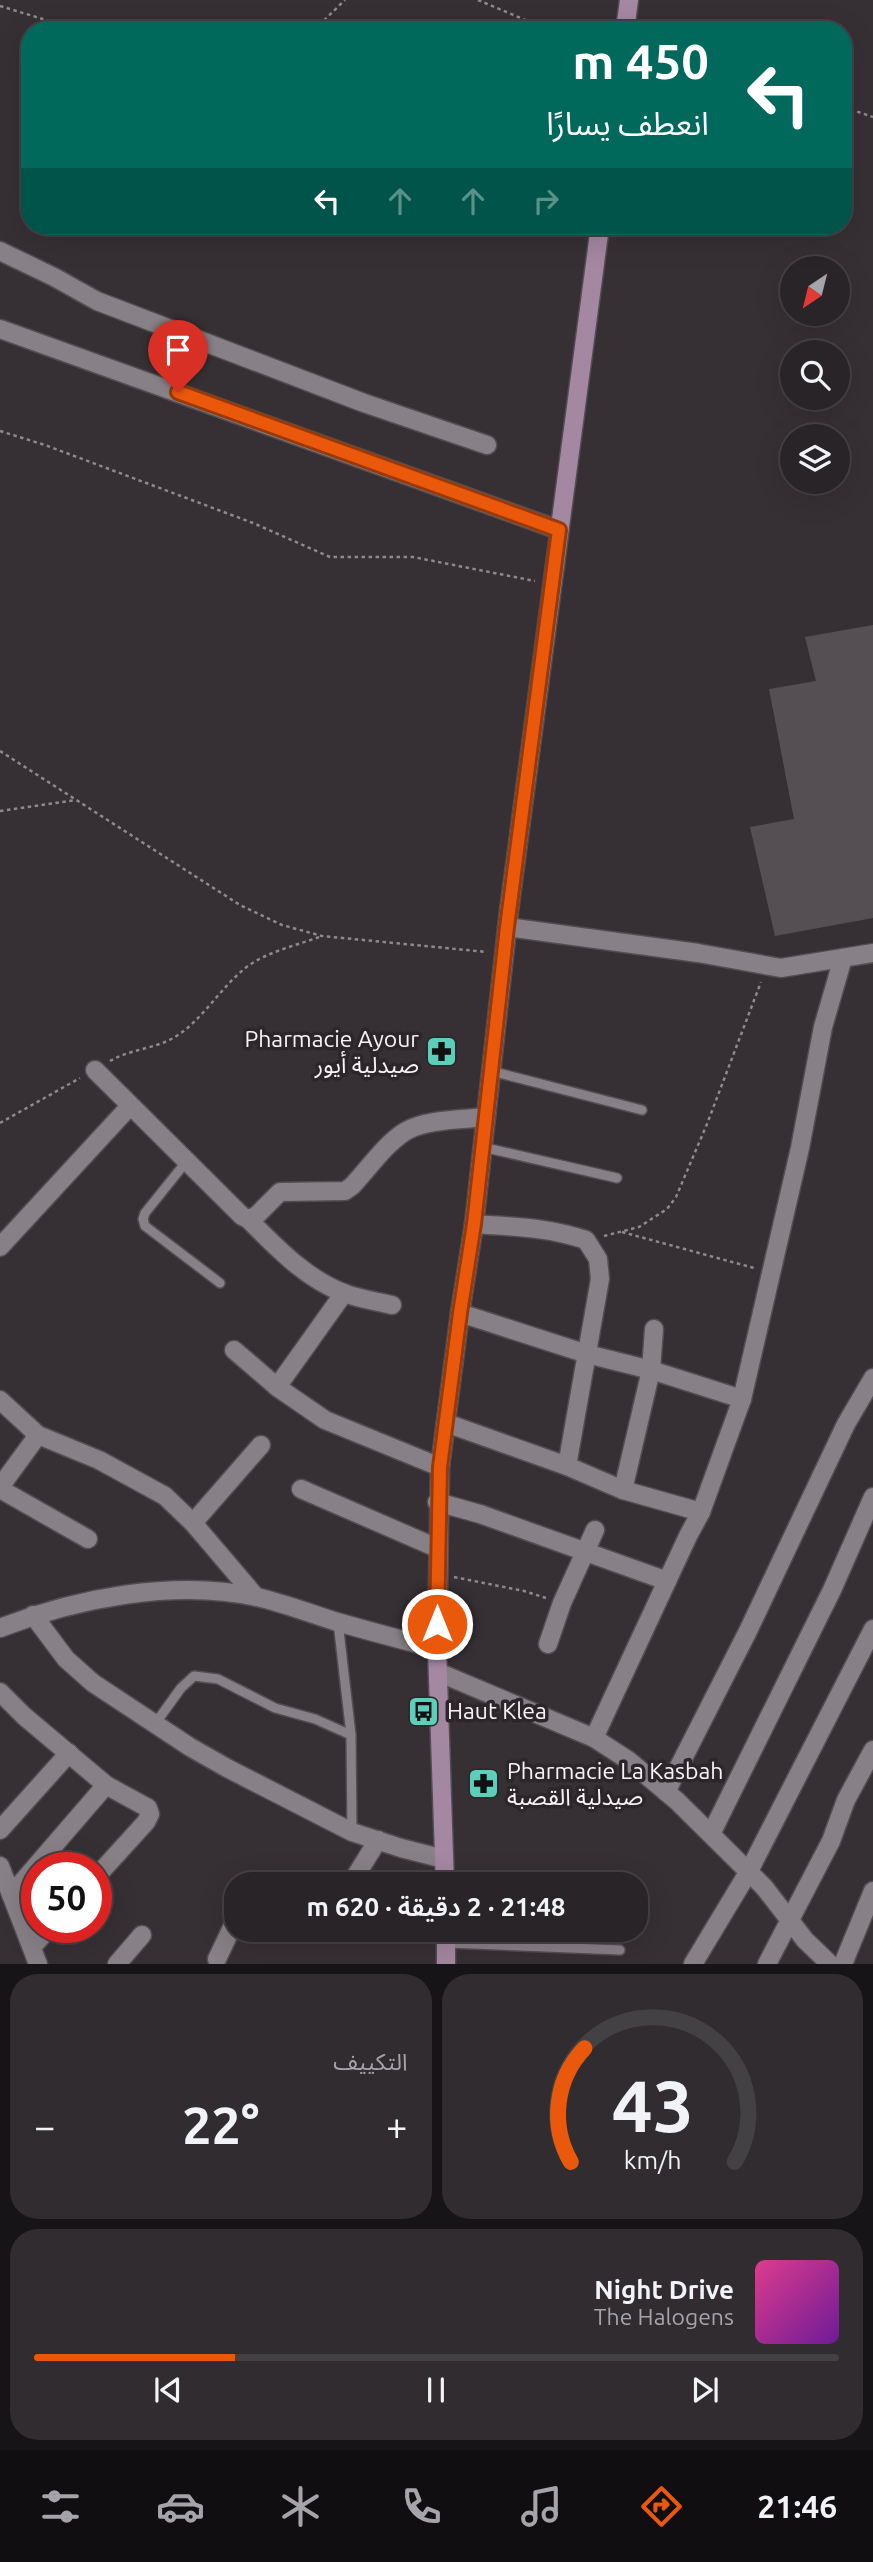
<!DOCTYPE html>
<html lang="ar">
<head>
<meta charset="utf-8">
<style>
	body { margin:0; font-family:Ubuntu,"Noto Sans Arabic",sans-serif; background:#302c30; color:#f1f3f6; direction:rtl; height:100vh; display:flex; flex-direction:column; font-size:26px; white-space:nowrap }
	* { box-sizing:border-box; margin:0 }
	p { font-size:23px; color:#a5a4a8 }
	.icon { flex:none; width:38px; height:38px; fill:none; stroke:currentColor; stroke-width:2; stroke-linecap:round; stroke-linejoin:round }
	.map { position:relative; height:1964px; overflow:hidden; direction:ltr }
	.sheet { display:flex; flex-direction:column; gap:10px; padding:10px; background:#161416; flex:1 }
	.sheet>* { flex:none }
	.banner { position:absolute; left:21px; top:21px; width:831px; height:214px; border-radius:28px; box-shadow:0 7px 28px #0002,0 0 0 2px #444145; direction:rtl; background:#00695c; color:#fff; overflow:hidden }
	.needle { width:46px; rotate:215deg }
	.buttons { position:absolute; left:780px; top:256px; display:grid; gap:14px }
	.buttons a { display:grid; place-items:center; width:70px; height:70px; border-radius:50%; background:#282428; box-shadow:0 7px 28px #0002,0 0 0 2px #444145; font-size:35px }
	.speed { position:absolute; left:21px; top:1852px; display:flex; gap:14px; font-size:35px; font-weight:700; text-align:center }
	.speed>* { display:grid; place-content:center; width:91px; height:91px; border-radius:50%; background:#282428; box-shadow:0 7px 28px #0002,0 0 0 2px #444145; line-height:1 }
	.speed .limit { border:10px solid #d22; background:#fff; color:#111 }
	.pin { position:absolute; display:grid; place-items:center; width:60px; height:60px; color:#fff; margin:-72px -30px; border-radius:50% 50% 50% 0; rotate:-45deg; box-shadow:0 0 7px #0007 }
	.pin .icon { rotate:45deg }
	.me { position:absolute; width:77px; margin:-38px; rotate:0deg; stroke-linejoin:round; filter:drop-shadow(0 0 5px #0008) }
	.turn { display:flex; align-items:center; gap:24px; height:147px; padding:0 28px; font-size:32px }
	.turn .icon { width:91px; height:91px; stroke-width:2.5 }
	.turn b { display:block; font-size:49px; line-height:60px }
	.lanes { display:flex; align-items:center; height:66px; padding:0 28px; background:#0003; justify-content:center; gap:35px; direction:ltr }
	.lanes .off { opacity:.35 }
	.big { font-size:52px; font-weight:600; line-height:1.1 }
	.sheet .tile { flex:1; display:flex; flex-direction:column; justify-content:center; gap:10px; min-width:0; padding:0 24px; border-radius:28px; background:#302c30 }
	.sheet .dial { align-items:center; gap:0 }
	.dial svg { height:182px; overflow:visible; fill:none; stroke:#444145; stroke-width:7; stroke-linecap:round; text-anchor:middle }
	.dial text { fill:#f1f3f6; stroke:none }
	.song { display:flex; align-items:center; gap:21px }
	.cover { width:84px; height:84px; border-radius:10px; background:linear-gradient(135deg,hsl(330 70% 55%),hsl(280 70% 35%)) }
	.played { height:7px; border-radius:4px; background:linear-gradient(90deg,#ea580c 25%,#444145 25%) }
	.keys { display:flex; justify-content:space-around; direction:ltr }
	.heat { display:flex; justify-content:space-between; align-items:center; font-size:38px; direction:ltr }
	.sheet .tiles { flex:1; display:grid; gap:10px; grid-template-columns:1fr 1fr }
	.tile:last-child { grid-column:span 2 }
	.trip { position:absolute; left:224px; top:1872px; width:424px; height:70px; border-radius:28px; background:#282428; box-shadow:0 7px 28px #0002,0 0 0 2px #444145; font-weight:600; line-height:70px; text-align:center; direction:rtl }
	.tabs { display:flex; height:112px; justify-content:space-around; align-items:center; background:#100e10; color:#a5a4a8 }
	.tabs .icon { width:49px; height:49px }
	.tabs .selected { color:#ea580c }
	.tabs b { font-size:32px; color:#f1f3f6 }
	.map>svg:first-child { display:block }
</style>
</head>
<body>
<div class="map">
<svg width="873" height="1964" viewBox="0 0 873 1964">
	<rect width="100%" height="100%" fill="#363035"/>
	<path fill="#554f54" d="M 873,625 L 873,918 L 775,936 L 750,827 L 794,819 L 769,689 L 816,681 L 805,637 Z"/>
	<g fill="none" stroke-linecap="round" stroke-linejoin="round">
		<defs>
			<g id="service">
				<path d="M 491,1071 L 642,1110"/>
				<path d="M 482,1147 L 617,1178"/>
				<path d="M 186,1162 L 145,1213 L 143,1219 L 145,1226 L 220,1283"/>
				<path d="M 338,1622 L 351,1735 L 352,1832"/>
				<path d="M 155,1724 L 181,1688 L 194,1676 L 218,1679 L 275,1708 L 315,1719 L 351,1735"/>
				<path d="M 446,1943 L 620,1950"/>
			</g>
			<g id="minor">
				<path d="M 0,251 L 54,277 L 97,301 L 364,403 L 487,445"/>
				<path d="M 0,329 L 559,530"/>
				<path d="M 507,927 L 698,953 L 781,968 L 873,953"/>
				<path d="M 95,1070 L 242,1216 L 248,1219 L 256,1216 L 280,1192 L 345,1191 L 352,1186 C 369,1168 385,1144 406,1131 C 427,1119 461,1120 486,1117"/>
				<path d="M 248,1219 C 276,1247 306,1279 344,1293 C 359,1299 376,1301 392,1305"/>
				<path d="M 474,1224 C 515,1227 547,1227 586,1240 L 598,1259 L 600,1279 L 567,1466"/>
				<path d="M 0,1247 L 130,1106"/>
				<path d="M 460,1313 L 587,1354 L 651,1370 L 742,1399"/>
				<path d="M 234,1350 L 277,1387 L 325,1420 L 440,1467"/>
				<path d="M 277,1387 L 344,1293"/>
				<path d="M 0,1400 L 38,1435 L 99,1460 L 165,1496 L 193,1523 L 256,1597"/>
				<path d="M 446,1423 L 567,1466 L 623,1490 L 701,1512"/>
				<path d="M 0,1487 L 38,1435"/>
				<path d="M 0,1489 L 88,1539"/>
				<path d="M 301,1489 L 437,1548"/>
				<path d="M 623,1490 L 651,1370 L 654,1329"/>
				<path d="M 437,1502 L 480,1514 L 667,1581"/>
				<path d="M 193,1523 L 261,1445"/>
				<path d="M 33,1615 L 66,1659 L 93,1683 L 190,1747 L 227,1768 L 352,1832 L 401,1848 L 444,1859"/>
				<path d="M 0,1628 C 77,1598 175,1579 257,1597 C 283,1603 309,1613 334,1621 C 368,1631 403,1640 437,1649"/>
				<path d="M 548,1644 L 562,1603 L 595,1530"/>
				<path d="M 440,1673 L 594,1738 L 628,1760 L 677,1801 L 764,1887 L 805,1940 L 830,1964"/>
				<path d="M 0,1692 L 24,1716 L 106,1785 L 148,1808 L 150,1814 L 146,1822 L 96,1877"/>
				<path d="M 594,1738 L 688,1536 L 701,1512 L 742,1399 L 800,1148 L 823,1027 L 843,958"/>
				<path d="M 666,1792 L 748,1631 L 846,1424 L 873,1378"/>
				<path d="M 0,1830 L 69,1753"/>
				<path d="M 711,1834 L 832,1590 L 873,1497"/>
				<path d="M 0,1866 L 38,1964"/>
				<path d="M 350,1885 L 378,1840"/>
				<path d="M 11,1895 L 106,1785"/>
				<path d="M 32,1947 L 50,1927"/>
				<path d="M 217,1959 L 236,1919"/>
				<path d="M 117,1964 L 142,1935"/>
				<path d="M 693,1964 L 749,1871 L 873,1629"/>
				<path d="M 767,1964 L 831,1841 L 846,1800 L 873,1750"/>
				<path d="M 843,1964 L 873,1891"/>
			</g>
			<g id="secondary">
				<path d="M 625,30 L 629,0"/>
				<path d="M 445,1885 L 437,1649 L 440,1467 L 460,1313 L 474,1224 L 509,911 L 600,226"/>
				<path d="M 446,1930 L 446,1964"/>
			</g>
		</defs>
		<use href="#service" stroke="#524d51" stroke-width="12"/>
		<use href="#minor" stroke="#524d51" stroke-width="21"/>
		<use href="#secondary" stroke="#524d51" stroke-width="21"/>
		<g stroke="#8e898d" stroke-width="2.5" stroke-dasharray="3.5 3.5" stroke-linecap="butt">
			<path d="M 478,0 L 549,30"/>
			<path d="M 0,6 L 79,30"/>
			<path d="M 314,30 L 345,0"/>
			<path d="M 844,107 L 873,117"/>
			<path d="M 0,431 L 45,445 L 253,523 L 330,557 L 413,557 L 535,581"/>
			<path d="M 0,751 L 240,905 L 282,925 L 322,936 L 487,952"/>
			<path d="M 0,811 L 76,800"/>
			<path d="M 110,1061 C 130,1049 155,1049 175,1037 C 204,1019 221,986 248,966 C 269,951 298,945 322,936"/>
			<path d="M 0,1123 L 80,1078"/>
			<path d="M 622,1232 L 754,1268"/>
			<path d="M 604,1236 L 639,1227 L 667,1209 L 676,1197 L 707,1124 L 761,982"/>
			<path d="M 454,1577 L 524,1591 L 546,1598"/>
		</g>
		<use href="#service" stroke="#878086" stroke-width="9"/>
		<use href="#minor" stroke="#878086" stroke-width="18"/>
		<use href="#secondary" stroke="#a487a1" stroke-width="18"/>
	</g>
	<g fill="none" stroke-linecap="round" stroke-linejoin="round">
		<defs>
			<path id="route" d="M 178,392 L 559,530 L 507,927 L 474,1224 L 460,1313 L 440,1467 L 437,1624"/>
		</defs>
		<use href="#route" stroke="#983908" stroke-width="18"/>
		<use href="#route" stroke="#ea580c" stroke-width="12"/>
	</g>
	<defs>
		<symbol id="pharmacy-square" viewBox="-11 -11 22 22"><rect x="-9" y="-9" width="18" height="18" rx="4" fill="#5cceba" stroke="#2c262b"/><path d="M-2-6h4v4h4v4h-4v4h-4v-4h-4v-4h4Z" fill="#111"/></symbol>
		<symbol id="bus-square" viewBox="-11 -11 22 22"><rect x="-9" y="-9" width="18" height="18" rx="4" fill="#5cceba" stroke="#2c262b"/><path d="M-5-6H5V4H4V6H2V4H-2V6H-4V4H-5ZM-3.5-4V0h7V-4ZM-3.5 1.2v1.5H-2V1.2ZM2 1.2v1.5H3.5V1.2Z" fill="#111"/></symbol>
	</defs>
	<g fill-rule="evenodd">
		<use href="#pharmacy-square" x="424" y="1034" width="35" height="35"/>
		<use href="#bus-square" x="406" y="1694" width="35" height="35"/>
		<use href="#pharmacy-square" x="466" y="1766" width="35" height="35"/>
	</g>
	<g text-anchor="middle" stroke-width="7" stroke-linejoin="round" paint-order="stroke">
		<g font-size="23" fill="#f7f3f7" stroke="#2c262b" text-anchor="start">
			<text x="419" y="1047" text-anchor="end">Pharmacie Ayour<tspan x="419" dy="26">صيدلية أيور</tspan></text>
			<text x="447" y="1719">Haut Klea</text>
			<text x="507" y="1779">Pharmacie La Kasbah<tspan x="507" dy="26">صيدلية القصبة</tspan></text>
		</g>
	</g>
</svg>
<div class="buttons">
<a><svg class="needle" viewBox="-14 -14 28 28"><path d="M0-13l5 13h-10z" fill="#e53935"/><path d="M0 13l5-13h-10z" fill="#a5a4a8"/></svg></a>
<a><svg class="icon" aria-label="search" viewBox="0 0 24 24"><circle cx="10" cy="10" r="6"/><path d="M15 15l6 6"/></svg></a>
<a><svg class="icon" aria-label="layers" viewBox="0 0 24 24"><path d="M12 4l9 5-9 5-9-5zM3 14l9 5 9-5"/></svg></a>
</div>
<div class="speed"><div class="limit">50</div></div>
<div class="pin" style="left:178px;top:392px;background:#d93025"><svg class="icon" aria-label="arrive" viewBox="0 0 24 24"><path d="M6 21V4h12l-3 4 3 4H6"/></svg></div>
<svg class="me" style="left:437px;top:1624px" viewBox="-20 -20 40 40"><circle r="17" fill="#ea580c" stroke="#fff" stroke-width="3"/><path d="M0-11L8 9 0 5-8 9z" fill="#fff"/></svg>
<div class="trip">21:48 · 2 دقيقة · 620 m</div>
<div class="banner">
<div class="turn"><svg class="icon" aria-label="left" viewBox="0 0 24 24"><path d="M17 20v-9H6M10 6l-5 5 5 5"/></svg><div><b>450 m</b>انعطف يسارًا</div></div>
<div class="lanes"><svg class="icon" aria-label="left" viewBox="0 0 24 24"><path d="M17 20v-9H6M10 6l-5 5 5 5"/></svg><svg class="icon off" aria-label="ahead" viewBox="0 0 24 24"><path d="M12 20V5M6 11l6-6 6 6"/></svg><svg class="icon off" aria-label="ahead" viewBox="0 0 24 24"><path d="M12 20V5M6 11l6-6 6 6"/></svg><svg class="icon off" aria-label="right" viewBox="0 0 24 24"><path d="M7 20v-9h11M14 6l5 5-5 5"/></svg></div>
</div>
</div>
<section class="sheet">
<div class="tiles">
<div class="tile dial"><svg viewBox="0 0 100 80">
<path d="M14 69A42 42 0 1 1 86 69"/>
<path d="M14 69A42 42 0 0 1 20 19" stroke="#ea580c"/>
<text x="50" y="56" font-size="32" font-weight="700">43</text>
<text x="50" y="72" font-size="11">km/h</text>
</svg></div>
<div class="tile"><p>التكييف</p>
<div class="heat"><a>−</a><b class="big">22°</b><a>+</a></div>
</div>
<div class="tile">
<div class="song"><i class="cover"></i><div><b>Night Drive</b><p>The Halogens</p></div></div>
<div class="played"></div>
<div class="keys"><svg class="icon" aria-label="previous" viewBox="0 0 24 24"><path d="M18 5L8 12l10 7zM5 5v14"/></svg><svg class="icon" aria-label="pause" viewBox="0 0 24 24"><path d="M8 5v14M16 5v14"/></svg><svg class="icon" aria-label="next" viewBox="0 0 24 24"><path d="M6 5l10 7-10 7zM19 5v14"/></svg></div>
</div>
</div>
</section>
<nav class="tabs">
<b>21:46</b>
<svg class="icon selected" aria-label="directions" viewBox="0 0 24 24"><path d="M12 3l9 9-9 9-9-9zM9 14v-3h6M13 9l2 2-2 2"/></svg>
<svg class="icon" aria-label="music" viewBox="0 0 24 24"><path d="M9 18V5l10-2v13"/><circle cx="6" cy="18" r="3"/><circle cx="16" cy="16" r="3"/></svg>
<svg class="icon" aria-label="phone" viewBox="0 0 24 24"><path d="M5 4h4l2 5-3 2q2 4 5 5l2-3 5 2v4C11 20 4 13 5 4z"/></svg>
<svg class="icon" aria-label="climate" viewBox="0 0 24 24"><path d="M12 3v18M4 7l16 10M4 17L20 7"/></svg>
<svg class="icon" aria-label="car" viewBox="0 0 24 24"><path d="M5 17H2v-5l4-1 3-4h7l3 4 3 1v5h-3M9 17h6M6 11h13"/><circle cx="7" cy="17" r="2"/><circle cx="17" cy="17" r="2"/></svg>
<svg class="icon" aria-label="filters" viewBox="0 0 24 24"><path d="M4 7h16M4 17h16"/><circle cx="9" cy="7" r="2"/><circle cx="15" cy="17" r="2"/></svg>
</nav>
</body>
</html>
